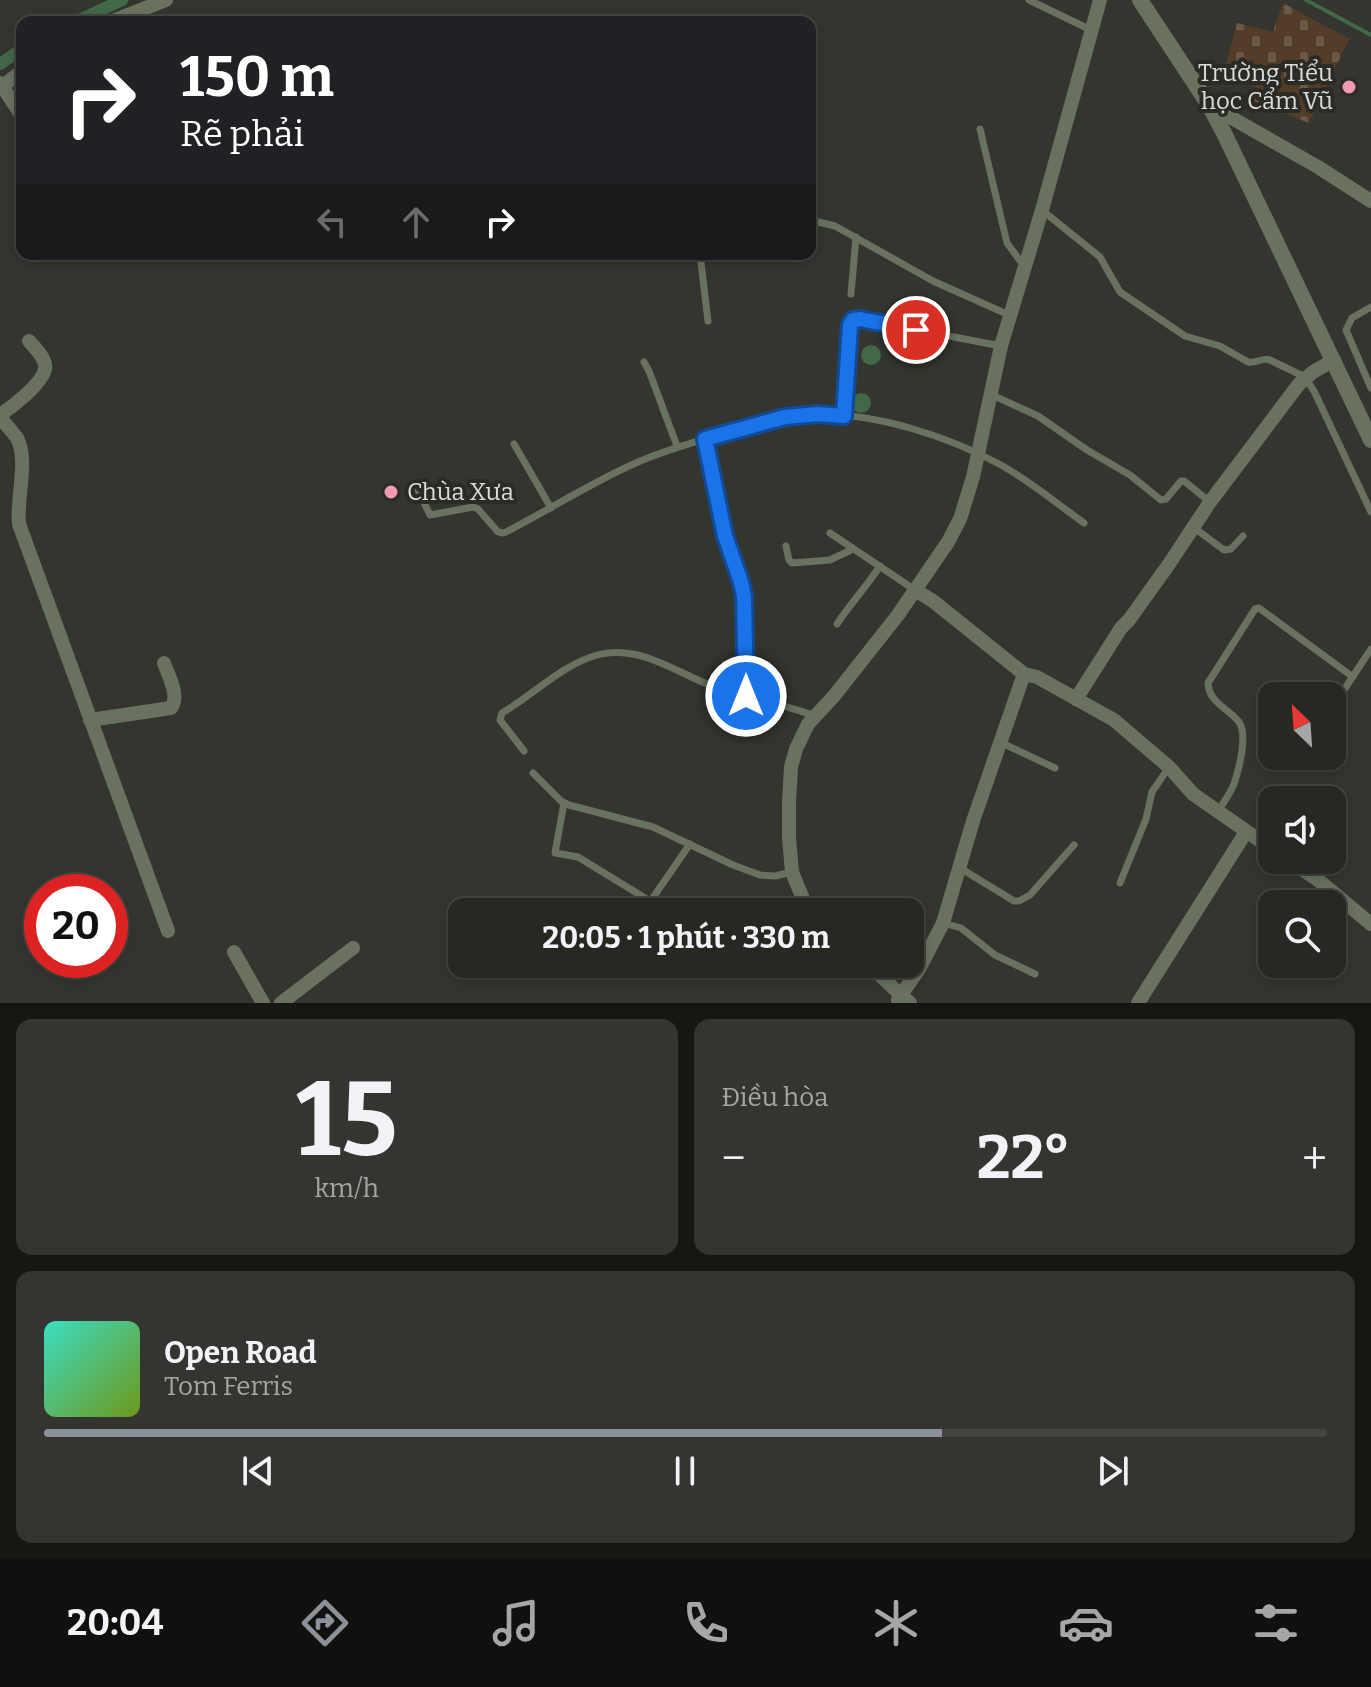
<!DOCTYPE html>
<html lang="vi">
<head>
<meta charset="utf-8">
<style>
	body { margin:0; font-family:Bitter,serif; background:#343430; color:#f1f3f6; height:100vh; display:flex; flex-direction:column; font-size:30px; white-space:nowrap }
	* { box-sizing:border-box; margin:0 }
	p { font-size:26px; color:#a5a6a6 }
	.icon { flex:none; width:44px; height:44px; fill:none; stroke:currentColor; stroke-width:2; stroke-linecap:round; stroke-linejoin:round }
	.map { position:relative; height:1003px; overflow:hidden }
	.side { display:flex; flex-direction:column; gap:16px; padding:16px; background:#161613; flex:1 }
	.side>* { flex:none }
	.guide { position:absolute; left:16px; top:16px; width:800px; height:244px; border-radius:16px; box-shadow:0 4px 12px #0003,0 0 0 2px #444441; background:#202124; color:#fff; overflow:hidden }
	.needle { width:52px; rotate:335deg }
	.tools { position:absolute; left:1258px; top:682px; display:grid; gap:16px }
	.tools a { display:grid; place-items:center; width:88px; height:88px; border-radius:16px; background:#282823; box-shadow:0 4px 12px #0003,0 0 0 2px #444441; font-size:40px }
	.speed { position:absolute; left:24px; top:874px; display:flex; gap:16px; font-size:40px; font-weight:700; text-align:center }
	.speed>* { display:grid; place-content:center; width:104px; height:104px; border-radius:50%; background:#282823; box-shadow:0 4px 12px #0003,0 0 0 2px #444441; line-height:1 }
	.speed .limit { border:12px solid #d22; background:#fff; color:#111 }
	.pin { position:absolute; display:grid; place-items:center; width:68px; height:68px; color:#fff; margin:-34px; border:4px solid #fff; border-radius:50%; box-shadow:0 2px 8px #0007 }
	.me { position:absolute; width:88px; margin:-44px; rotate:0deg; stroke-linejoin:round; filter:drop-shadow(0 0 6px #0008) }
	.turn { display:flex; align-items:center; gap:28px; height:168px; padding:0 32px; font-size:36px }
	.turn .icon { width:104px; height:104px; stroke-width:2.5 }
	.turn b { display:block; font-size:56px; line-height:68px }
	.lanes { display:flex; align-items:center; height:76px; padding:0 32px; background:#0003; justify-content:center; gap:40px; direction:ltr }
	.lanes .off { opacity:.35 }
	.big { font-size:60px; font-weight:700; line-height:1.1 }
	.side .tile { flex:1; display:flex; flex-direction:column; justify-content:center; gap:12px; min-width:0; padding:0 28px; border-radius:16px; background:#343430 }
	.side .dial { align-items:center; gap:0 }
	.dial b { font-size:104px; line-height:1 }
	.song { display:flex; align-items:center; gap:24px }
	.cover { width:96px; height:96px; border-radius:12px; background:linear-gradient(135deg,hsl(170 70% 55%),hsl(80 70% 35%)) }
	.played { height:8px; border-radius:4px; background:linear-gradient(90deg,#8c9099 70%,#444441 70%) }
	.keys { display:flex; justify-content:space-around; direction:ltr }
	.heat { display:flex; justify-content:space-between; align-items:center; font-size:44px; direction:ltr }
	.side .tiles { flex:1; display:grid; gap:16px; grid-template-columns:1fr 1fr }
	.tile:last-child { grid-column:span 2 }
	.trip { position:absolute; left:448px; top:898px; width:476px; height:80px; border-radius:16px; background:#282823; box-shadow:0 4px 12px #0003,0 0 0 2px #444441; font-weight:700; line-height:80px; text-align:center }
	.menu { display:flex; height:128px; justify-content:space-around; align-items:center; background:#10100e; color:#a5a6a6 }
	.menu .icon { width:56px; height:56px }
	.menu .selected { color:#8c9099 }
	.menu b { font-size:36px; color:#f1f3f6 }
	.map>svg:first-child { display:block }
</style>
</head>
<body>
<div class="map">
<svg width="1371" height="1003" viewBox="0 0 1371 1003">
	<defs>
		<pattern id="cemetery-stones" width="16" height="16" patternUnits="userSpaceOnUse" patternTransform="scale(2)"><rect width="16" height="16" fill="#533d28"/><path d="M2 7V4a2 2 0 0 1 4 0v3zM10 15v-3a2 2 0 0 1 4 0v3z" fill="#6b5846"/></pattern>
	</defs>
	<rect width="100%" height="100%" fill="#35352f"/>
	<path fill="url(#cemetery-stones)" d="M 1283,3 L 1349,39 L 1309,123 L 1252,100 L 1258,79 L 1225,68 L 1237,23 L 1273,32 Z"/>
	<g fill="#426848">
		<circle cx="871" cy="355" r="10"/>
		<circle cx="861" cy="403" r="10"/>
	</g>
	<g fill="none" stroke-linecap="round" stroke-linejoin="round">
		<path stroke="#426848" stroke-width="4" d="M 1306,0 L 1371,35"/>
		<g stroke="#426848" stroke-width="12">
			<path d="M 75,22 L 122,0"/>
			<path d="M 0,64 L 22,49"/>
		</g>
		<g stroke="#697260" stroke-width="7">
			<path d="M 1029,0 L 1091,30"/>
			<path d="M 980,129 L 1007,243 L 1024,266"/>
			<path d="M 1043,211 L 1100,257 L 1120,292 L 1185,336 L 1220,346 L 1248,362 C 1256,364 1262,357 1270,360 L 1305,377 L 1314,391 L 1371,512"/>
			<path d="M 810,220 L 835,226 L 933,281 L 1009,315"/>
			<path d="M 700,254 L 708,321"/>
			<path d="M 607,257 L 622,254"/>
			<path d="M 851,294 L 856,237"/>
			<path d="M 1371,307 L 1352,318 L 1346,330 L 1371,388"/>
			<path d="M 644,362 L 649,371 L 677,446"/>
			<path d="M 990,394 L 1038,416 L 1087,450 L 1130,475 L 1161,500 L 1166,499 L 1181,481 L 1184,481 L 1210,502"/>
			<path d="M 844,416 L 850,325 L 853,320 L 860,319 L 1001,346"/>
			<path d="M 705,439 L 725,536 L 744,596 L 746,696"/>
			<path d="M 514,444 L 551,508"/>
			<path d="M 418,490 L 430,515 L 473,507 L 478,509 L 498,532 L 504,533 C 549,510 592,482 638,462 C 670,448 702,440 736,430 C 763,423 790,415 819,414 C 878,414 947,436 999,464 C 1029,480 1056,503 1084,523"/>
			<path d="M 1193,527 L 1224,550 L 1231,549 L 1243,536"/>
			<path d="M 830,533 L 915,590"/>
			<path d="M 786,546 L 789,560 L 792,563 L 830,560 L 853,549"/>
			<path d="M 837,624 C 851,603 866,587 880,566"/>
			<path d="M 1332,708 L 1371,649"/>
			<path d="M 1000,742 L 1055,768"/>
			<path d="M 524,751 L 500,720 L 502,713 C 533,695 562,665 597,655 C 642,643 680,676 720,689 C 752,699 784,704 815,716"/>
			<path d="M 533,773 L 561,801 L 569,805 L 653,827 L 733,865 L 760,875 L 775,876 L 792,872"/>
			<path d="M 564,803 L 555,853 L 578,857 L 650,901"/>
			<path d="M 1218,812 C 1223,803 1230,794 1234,784 C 1239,769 1248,735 1239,722 C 1228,708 1209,703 1208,683 L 1255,609 L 1259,608 L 1353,677"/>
			<path d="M 960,868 L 1014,901 L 1019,901 L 1030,895 L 1074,845"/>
			<path d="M 1120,883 L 1146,819 L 1152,792 L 1169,767"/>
			<path d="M 643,912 L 690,844"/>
			<path d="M 943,923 L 961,928 L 995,955 L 1035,974"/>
		</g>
		<g stroke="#697260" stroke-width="14">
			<path d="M 110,22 L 166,0"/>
			<path d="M 0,83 L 22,116"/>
			<path d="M 0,88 L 22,71"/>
			<path d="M 1209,105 L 1318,167 L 1371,201"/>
			<path d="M 0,415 C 12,407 42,384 45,369 C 47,359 35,348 29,341"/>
			<path d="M 0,417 C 5,424 12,431 17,438 C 29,461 16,498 19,524 L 168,931"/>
			<path d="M 915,590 L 933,601 L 1024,674 L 1037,677 L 1114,720 L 1169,767 L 1193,794 L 1272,849"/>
			<path d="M 1076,699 L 1121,628 L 1129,620 L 1169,564 L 1210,502 L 1299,384 L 1313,372 L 1334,360"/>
			<path d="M 90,720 L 171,708 C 180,696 169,677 164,663"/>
			<path d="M 1288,860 L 1318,880 L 1371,924"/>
			<path d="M 812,912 L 803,899 L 792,872 L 789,838 L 789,802 L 791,767 L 796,749 L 808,724 L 834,696 L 898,615 L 948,542 L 960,519 L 973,477 L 1001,346 L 1042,210 L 1100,0"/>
			<path d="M 234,952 L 263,1003"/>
			<path d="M 868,964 L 901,995 L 898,1000"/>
			<path d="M 281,1003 L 353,948"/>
			<path d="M 910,1003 L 901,995 L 919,969 L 943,923 L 973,821 L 1024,674"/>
			<path d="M 1138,1003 L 1246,832"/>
		</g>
		<path stroke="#697260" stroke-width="16" d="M 1140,0 L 1209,105 L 1224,133 L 1371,440"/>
	</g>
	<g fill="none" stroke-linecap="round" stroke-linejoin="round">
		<defs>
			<path id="route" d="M 746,696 L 744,596 L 741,582 L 725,536 L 705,439 L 785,417 L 818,414 L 844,416 L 850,325 L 853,320 L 860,319 L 916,330"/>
		</defs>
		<use href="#route" stroke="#114b97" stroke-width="20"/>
		<use href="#route" stroke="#1a73e8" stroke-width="14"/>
	</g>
	<g fill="#f19ab2" stroke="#2b2b25" stroke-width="3">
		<circle cx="1349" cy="87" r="8"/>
		<circle cx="391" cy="492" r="8"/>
	</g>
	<g text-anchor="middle" stroke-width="8" stroke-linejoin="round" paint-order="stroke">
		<g font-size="24" fill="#dcdcd8" stroke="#2b2b25" text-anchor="end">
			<text x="1333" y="81">Trường Tiểu<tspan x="1333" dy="28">học Cẩm Vũ</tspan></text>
			<text x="407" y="500" text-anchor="start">Chùa Xưa</text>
		</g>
	</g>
</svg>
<div class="tools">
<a><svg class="needle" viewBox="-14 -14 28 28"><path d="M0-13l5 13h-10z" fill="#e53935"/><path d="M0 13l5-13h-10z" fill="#a5a6a6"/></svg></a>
<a><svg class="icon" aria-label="sound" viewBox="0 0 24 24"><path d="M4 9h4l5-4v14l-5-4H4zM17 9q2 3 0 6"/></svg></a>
<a><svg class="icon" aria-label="search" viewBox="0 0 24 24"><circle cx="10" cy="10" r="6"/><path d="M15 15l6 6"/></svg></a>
</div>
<div class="speed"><div class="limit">20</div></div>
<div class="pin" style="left:916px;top:330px;background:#d93025"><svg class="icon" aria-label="arrive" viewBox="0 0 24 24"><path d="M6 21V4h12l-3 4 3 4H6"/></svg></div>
<svg class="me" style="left:746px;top:696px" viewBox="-20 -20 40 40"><circle r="17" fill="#1a73e8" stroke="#fff" stroke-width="3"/><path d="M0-11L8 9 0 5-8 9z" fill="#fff"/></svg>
<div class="trip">20:05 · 1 phút · 330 m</div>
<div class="guide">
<div class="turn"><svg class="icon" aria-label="right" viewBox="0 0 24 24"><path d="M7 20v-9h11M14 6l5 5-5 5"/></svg><div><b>150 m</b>Rẽ phải</div></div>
<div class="lanes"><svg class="icon off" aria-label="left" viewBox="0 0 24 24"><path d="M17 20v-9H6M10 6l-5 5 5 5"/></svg><svg class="icon off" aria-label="ahead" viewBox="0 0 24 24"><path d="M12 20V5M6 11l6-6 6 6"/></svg><svg class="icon" aria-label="right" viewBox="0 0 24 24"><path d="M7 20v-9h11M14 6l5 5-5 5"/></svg></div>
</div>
</div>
<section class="side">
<div class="tiles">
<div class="tile dial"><b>15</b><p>km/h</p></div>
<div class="tile"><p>Điều hòa</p>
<div class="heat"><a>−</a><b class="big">22°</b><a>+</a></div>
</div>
<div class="tile">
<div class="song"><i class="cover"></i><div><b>Open Road</b><p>Tom Ferris</p></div></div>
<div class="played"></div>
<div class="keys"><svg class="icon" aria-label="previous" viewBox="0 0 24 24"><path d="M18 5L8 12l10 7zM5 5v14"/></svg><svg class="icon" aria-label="pause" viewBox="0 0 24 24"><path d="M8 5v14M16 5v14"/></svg><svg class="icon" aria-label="next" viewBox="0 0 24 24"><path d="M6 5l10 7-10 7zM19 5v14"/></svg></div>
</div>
</div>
</section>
<nav class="menu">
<b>20:04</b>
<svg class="icon selected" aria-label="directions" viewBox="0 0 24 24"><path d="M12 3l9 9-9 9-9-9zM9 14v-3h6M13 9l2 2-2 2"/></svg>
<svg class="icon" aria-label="music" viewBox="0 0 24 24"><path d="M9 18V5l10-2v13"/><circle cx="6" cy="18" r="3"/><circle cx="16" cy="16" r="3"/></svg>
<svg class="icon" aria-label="phone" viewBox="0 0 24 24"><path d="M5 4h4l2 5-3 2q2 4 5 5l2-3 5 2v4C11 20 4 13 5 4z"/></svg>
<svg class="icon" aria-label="climate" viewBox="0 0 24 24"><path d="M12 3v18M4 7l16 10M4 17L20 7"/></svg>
<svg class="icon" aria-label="car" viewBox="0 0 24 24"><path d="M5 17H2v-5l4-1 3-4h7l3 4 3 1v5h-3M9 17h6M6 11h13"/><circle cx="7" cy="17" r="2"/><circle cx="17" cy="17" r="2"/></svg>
<svg class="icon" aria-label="filters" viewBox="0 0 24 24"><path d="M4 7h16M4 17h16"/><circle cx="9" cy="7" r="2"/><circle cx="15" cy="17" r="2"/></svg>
</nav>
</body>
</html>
